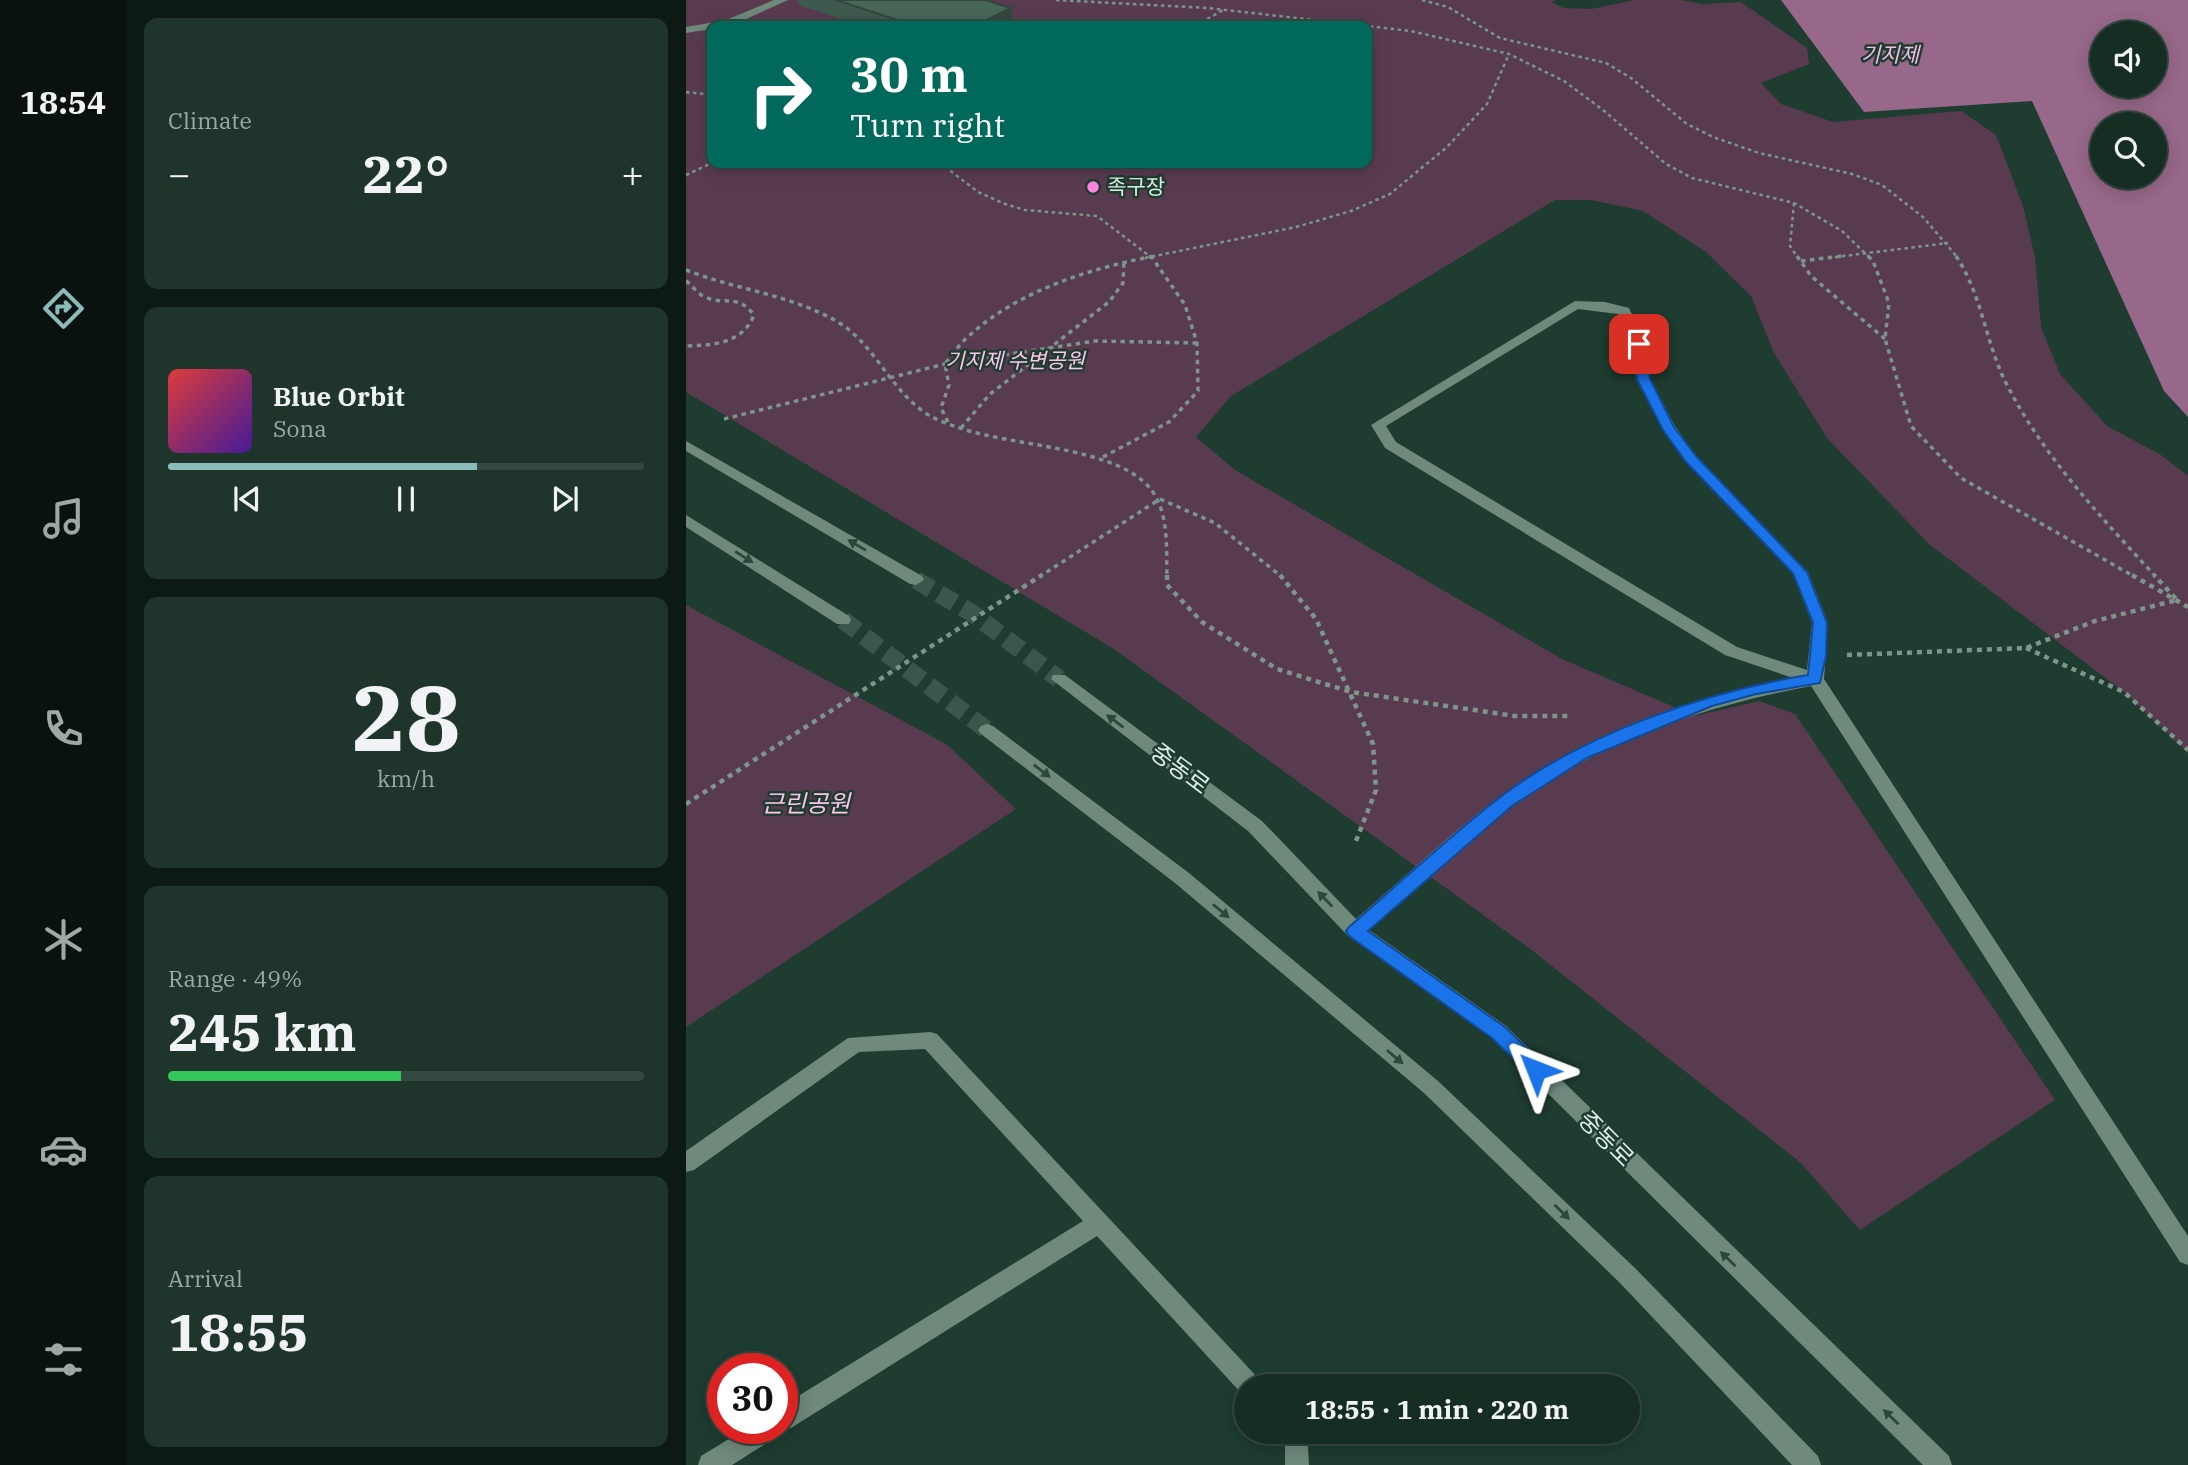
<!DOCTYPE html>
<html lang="en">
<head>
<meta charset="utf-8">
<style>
	body { margin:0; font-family:"IBM Plex Serif","Noto Sans KR",serif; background:#1f352c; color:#f1f3f6; height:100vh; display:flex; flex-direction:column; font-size:26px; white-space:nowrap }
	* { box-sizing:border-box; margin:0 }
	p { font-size:23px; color:#9ea8a6 }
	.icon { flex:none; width:38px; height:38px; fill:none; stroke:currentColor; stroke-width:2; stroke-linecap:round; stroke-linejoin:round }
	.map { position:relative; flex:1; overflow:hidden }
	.sheet { display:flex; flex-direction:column; gap:18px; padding:18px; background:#0c1914; width:560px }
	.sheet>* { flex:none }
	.hud { position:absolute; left:21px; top:21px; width:665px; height:147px; border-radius:14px; box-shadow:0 4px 18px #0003,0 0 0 2px #354941; background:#00695c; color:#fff; overflow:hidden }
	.tools { position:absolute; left:1404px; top:21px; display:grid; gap:14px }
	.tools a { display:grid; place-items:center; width:77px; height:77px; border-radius:50%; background:#162d24; box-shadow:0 4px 18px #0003,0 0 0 2px #354941; font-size:35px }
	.speed { position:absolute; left:21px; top:1353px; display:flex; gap:14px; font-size:35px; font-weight:700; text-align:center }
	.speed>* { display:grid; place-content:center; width:91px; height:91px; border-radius:50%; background:#162d24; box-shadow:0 4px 18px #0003,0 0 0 2px #354941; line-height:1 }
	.speed .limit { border:10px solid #d22; background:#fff; color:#111 }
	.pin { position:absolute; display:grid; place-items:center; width:60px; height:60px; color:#fff; margin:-30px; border-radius:14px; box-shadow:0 4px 10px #0006 }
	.me { position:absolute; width:77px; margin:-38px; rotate:315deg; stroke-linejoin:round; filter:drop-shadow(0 0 5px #0008) }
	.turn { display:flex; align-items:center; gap:24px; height:147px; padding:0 28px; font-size:32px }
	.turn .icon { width:91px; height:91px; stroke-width:2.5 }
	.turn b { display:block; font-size:49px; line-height:60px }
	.big { font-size:52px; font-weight:700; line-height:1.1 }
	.sheet .tile { flex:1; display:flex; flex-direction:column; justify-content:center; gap:10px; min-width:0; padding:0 24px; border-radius:14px; background:#1f352c }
	.sheet .dial { align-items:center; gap:0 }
	.dial b { font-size:91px; line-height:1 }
	.song { display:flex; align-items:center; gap:21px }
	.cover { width:84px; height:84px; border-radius:10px; background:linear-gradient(135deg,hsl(0 70% 55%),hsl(260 70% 35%)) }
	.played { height:7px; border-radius:4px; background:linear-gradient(90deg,#8bbbb9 65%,#354941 65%) }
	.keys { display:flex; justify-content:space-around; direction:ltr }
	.heat { display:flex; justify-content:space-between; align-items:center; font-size:38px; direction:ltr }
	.charge { height:10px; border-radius:5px; background:linear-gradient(90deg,#34c759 49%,#354941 0) }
	.trip { position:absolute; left:548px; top:1374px; width:406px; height:70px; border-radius:35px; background:#162d24; box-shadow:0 4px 18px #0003,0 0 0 2px #354941; font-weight:700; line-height:70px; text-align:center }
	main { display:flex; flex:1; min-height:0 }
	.menu { display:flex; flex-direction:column; width:126px; justify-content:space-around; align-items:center; background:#09120e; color:#9ea8a6 }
	.menu .icon { width:49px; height:49px }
	.menu .current { color:#8bbbb9 }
	.menu b { font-size:32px; color:#f1f3f6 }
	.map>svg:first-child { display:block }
</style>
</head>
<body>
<main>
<nav class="menu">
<b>18:54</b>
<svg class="icon current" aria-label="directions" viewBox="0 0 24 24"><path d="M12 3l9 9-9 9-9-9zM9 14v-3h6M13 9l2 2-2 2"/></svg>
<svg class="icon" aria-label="music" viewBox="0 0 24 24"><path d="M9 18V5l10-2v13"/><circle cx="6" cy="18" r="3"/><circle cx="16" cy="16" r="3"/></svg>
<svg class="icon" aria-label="phone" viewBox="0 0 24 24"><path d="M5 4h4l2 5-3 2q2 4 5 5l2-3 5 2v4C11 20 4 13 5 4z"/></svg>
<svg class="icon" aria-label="climate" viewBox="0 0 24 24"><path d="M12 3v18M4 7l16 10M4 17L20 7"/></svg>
<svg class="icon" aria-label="car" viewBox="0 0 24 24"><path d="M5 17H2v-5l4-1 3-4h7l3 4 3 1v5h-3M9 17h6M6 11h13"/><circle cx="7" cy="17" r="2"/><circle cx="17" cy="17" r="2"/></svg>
<svg class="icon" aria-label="filters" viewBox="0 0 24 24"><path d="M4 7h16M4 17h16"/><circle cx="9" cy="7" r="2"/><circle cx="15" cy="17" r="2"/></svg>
</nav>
<section class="sheet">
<div class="tile"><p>Climate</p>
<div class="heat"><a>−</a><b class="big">22°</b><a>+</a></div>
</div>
<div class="tile">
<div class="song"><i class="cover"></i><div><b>Blue Orbit</b><p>Sona</p></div></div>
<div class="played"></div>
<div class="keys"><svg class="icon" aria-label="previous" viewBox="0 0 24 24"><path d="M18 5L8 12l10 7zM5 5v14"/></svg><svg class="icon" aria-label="pause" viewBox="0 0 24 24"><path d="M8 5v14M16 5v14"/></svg><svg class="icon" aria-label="next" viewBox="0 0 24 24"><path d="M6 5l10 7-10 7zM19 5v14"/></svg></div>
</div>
<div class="tile dial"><b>28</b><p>km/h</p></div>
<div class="tile"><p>Range · 49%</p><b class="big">245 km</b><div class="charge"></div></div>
<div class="tile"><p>Arrival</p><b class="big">18:55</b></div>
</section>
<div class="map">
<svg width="1502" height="1465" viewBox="0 0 1502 1465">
	<rect width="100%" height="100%" fill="#1e3c30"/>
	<g fill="#593b50" fill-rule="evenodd">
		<path d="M 0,0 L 870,0 L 865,2 L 878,8 L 905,9 L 949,0 L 995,0 L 1016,4 L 1055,2 L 1121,48 L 1123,64 L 1075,83 L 1095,104 L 1147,122 L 1275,111 L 1310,135 L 1337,206 L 1349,257 L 1355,327 L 1374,374 L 1421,426 L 1475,455 L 1502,476 L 1502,753 L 1438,692 L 1243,544 L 1141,438 L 1088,353 L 1065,296 L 1020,252 L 957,211 L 905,200 L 869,200 L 545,396 L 510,437 L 549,470 L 876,659 L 1009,716 L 1073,701 L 1109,714 L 1369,1100 L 1174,1230 L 1114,1162 L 843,948 L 428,649 L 0,392 ZM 26,26 L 681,26 L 681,163 L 26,163 Z"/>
		<path d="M 0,605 L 260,744 L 330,809 L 0,1027 Z"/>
	</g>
	<path fill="#976889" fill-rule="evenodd" d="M 1095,0 L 1502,0 L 1502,417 L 1478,391 L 1346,101 L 1178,112 ZM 1416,33 L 1468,33 L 1468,86 L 1416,86 ZM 1416,124 L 1468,124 L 1468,177 L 1416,177 Z"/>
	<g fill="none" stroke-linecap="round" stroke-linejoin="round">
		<g stroke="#3a574b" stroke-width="18" stroke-dasharray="18 9" stroke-linecap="butt">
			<path d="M 230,580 L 286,613 L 373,679"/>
			<path d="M 157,620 L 301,730"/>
		</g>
		<g stroke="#7d958b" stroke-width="2.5" stroke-dasharray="3.5 3.5" stroke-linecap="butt">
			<path d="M 370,0 L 522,8 L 725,31 L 823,54 L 878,81 L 917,110 L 980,164 L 1006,178 L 1108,203 L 1156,231 L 1184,258"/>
			<path d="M 736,0 L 762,7 L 814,38 L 920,63 L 945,78 L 1001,124 L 1027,137 L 1073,153 L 1166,174 L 1196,185 L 1237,217 L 1272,258"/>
			<path d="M 509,26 L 537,10"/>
			<path d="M 0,92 L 26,95"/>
			<path d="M 245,163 L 262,169 L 292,192 L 319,204 L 339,210 L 411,216 L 466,258"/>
			<path d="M 262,169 L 273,163"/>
			<path d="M 0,175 L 26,163"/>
			<path d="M 1108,203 L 1104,246 L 1112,258"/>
			<path d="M 459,258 L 610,227 L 665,211 L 704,194 L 761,147 L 801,104 L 823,54"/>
			<path d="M 1142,258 L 1262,243"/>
		</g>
		<g stroke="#7d958b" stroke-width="3.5" stroke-dasharray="4.5 4.5" stroke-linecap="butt">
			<path d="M 1111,256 L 1125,276 L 1199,339"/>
			<path d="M 1182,256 L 1187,261 L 1203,303 L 1199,339 L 1225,426 L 1275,478 L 1449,577"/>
			<path d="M 1270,256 C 1296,295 1299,340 1319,381 C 1356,455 1414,516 1470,577"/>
			<path d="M 1115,261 L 1156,256"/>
			<path d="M 0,270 C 50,290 109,295 155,324 C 188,346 203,385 234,409 C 246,419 262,424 277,429 C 329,446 419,447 458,482 C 484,505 480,545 481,577"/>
			<path d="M 0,281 C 6,285 10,292 17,296 C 37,307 51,292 68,315 C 56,344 28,345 0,346"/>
			<path d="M 38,419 L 259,364 L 409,341 L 511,343"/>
			<path d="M 262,422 L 255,408 L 263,385 L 259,364 C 267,354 274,343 284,335 C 334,290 403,269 468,256"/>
			<path d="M 275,428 L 304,394 L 423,302 L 437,283 L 438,262"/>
			<path d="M 417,457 L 483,422 L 512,391 L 511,343 L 499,305 L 465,256"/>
			<path d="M 353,577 L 474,499 L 529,523 L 596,577"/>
		</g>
		<g stroke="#7d958b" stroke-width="4.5" stroke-dasharray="5 5" stroke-linecap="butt">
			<path d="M 481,575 L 481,585 L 516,622 L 591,669 L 665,692 L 829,716 L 883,716"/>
			<path d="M 594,575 L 630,619 L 687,744 L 690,790 L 670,841"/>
			<path d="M 1446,575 L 1502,607"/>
			<path d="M 1340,648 L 1438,692 L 1502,750"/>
			<path d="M 1161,655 L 1340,648 L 1409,621 L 1491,600 L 1468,575"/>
			<path d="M 0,804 L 356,575"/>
		</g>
		<g fill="#6f897d" fill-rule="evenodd">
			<path d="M 88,0 L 102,0 L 47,25 L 26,26 L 26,29 L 0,33 L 0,27 L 40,20 Z"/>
			<path d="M 889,301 L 919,302 L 943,308 L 960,344 L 964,379 L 989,426 L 1010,456 L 1122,572 L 1142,623 L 1138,679 L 1502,1236 L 1502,1265 L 1494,1262 L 1125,686 C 1018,706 916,741 827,805 C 776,843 731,889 683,930 L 820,1026 L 1263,1456 L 1266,1465 L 1237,1465 L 806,1038 L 662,936 L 562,831 L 365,679 L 367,675 L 379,675 L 576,821 L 670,919 C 717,879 762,835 812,798 C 898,734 1002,697 1107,678 L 1039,655 L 699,448 L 685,425 ZM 892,309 L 932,314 L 946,344 L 950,379 L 975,427 L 1000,462 L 1107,574 L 1126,623 L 1121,670 L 1051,647 L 710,442 L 700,426 Z"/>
			<path d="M 0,441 L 236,576 L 238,580 L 230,585 L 224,584 L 0,451 Z"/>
			<path d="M 0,515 L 163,616 L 165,620 L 163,624 L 151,624 L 0,527 Z"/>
			<path d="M 301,724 L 307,726 L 503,873 L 752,1081 L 950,1269 L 1132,1456 L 1135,1465 L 1106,1465 L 934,1283 L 738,1093 L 489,883 L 295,734 L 292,730 L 295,726 Z"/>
			<path d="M 244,1032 L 251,1034 L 572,1378 L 576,1386 L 560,1386 L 560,1396 L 556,1394 L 411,1236 L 105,1428 L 94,1431 L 92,1436 L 46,1465 L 12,1465 L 15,1456 L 61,1428 L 96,1428 L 96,1406 L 397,1221 L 239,1049 L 173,1052 L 8,1170 L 0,1172 L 0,1151 L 162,1038 Z"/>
			<path d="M 594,1432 L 621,1432 L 623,1465 L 599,1465 L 599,1442 Z"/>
		</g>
	</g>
	<path fill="#3e594d" d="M 112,0 L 299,0 L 325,8 L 328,26 L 176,26 L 113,5 Z"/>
	<path fill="#32483e" d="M 325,8 L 328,26 L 288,26 Z"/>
	<path fill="#486759" stroke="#32483e" stroke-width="2" d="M 150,0 L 299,0 L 325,8 L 288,26 L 230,26 Z"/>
	<defs><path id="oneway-solid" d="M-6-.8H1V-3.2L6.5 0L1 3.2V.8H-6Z" transform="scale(1.75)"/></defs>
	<g fill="#2a483c">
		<use href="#oneway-solid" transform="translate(171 545) rotate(-149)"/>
		<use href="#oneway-solid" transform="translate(58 557) rotate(32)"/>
		<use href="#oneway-solid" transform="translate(429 721) rotate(-143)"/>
		<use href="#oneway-solid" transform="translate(356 771) rotate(37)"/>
		<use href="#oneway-solid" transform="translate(639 899) rotate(-134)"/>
		<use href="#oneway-solid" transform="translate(535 911) rotate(40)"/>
		<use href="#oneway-solid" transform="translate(709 1057) rotate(40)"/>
		<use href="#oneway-solid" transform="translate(876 1212) rotate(44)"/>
		<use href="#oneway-solid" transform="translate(1042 1259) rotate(-136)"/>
		<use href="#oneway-solid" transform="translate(1205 1417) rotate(-136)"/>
	</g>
	<path fill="#1a73e8" stroke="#114b97" stroke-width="2" d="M 953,340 L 959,344 L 964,379 L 988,427 L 1010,456 L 1121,572 L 1141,623 L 1140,656 L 1134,683 L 1070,694 L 1026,706 L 901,758 L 826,806 L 682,931 L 819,1027 L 857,1064 L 860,1070 L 857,1075 L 850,1078 L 844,1075 L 806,1038 L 663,936 L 660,931 L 663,927 C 713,884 761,838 813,798 C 896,734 1019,692 1122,675 L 1127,623 L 1107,573 L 1000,462 L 977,430 L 951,379 L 947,344 Z"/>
	<circle fill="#ff85df" stroke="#1e3c30" stroke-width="2.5" cx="407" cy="187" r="7"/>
	<g text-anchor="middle" stroke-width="5" stroke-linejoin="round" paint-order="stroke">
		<g font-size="21" font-style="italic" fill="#f7bce4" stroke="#1e3c30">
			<text x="1204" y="62">기지제</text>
		</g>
		<g font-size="21" fill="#dcede5" stroke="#1e3c30" text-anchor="start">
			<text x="421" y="194">족구장</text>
		</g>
		<g font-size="21" font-style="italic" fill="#fec3eb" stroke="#1e3c30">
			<text x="329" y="368">기지제 수변공원</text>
		</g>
		<g font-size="24" fill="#dcede5" stroke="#1e3c30">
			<text transform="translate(494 769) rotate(37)" y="8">중동로</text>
			<text transform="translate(920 1139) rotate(45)" y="8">중동로</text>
		</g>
		<g font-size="24" font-style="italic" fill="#fec3eb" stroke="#1e3c30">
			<text x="120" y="812">근린공원</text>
		</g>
	</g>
</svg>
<div class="tools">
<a><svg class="icon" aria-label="sound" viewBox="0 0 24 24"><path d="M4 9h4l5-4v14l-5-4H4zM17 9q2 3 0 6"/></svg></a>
<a><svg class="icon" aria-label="search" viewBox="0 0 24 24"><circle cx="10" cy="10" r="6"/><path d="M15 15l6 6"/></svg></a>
</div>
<div class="speed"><div class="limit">30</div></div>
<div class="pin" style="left:953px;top:344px;background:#d93025"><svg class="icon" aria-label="arrive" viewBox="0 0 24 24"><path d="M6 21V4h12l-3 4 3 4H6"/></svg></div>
<svg class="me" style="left:850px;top:1070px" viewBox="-20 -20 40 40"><path d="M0-17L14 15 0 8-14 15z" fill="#1a73e8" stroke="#fff" stroke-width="4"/></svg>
<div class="trip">18:55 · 1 min · 220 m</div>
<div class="hud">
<div class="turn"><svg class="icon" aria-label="right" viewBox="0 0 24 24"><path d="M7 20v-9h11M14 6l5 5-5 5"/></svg><div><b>30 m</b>Turn right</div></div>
</div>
</div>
</main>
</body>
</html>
